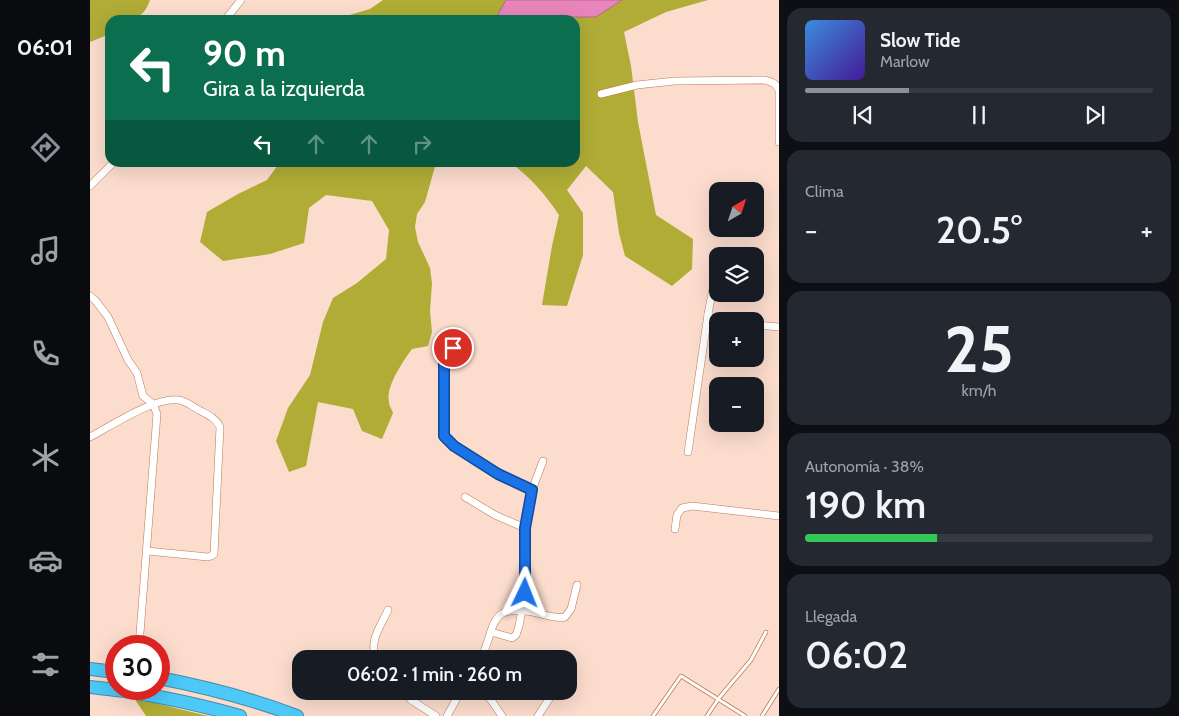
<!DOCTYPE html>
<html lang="es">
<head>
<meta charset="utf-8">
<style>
	body { margin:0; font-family:Cabin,sans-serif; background:#242831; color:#f1f3f6; height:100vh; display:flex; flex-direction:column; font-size:19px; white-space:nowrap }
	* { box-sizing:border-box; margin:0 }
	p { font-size:16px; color:#9ea1a6 }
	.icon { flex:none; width:28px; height:28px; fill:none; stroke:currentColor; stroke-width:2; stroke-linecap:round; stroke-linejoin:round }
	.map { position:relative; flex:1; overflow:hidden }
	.side { display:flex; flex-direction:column; gap:8px; padding:8px; background:#0d0f14; width:400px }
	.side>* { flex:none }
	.guide { position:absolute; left:15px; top:15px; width:475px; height:152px; border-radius:15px; box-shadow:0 5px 20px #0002; background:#0b6e4f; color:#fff; overflow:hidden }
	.needle { width:32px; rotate:39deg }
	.buttons { position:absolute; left:619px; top:182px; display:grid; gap:10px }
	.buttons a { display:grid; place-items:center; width:55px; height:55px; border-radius:10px; background:#171b24; box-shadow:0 5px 20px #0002; font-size:25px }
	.speed { position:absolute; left:15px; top:635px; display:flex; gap:10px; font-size:25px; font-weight:700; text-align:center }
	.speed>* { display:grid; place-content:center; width:65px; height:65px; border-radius:50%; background:#171b24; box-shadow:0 5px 20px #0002; line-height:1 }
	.speed .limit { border:8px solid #d22; background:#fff; color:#111 }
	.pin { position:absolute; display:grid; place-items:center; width:42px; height:42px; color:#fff; margin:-21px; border:2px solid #fff; border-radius:50%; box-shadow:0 1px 5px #0007 }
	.me { position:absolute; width:55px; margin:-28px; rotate:2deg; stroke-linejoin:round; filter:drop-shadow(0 0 4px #0008) }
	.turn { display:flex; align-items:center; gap:18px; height:105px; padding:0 15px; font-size:22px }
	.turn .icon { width:65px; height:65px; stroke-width:2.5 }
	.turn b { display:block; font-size:35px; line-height:42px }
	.lanes { display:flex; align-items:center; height:48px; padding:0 15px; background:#0003; justify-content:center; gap:25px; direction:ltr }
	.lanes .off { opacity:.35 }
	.big { font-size:38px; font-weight:600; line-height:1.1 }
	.side .card { flex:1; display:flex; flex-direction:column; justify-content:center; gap:8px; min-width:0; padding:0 18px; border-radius:15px; background:#242831 }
	.side .dial { align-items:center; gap:0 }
	.dial b { font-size:65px; line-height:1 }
	.song { display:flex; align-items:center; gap:15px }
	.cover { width:60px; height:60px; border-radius:8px; background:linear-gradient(135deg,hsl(210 70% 55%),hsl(260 70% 35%)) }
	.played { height:5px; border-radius:2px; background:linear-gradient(90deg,#8c9099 30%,#363941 30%) }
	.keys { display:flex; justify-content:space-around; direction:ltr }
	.heat { display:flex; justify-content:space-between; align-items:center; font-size:28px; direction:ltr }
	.charge { height:8px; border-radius:4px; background:linear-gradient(90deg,#34c759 38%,#363941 0) }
	.trip { position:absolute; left:202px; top:650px; width:285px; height:50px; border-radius:15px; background:#171b24; box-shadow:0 5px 20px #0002; font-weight:600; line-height:50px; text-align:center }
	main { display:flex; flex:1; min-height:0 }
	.dock { display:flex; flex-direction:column; width:90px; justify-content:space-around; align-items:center; background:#090b0e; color:#9ea1a6 }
	.dock .icon { width:35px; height:35px }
	.dock .active { color:#8c9099 }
	.dock b { font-size:22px; color:#f1f3f6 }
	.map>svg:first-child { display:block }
</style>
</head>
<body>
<main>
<nav class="dock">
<b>06:01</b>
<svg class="icon active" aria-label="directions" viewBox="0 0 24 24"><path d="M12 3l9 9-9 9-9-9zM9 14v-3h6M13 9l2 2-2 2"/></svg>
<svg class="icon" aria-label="music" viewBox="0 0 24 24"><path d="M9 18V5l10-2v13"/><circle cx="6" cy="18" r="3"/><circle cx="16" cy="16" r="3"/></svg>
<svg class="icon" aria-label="phone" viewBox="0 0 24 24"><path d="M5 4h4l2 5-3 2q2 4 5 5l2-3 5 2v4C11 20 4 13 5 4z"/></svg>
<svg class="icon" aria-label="climate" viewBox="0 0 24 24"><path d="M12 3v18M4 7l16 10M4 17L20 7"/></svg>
<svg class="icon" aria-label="car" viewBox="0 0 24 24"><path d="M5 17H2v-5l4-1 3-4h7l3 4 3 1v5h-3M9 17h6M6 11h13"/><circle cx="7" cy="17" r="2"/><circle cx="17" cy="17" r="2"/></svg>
<svg class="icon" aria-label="filters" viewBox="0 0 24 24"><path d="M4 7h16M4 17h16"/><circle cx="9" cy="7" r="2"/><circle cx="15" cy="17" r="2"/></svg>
</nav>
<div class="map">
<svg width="689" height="716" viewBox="0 0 689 716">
	<rect width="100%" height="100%" fill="#fbdccd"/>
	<g fill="#b0ac36">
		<path d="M 0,0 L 60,0 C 53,21 40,20 20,20 L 20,34 L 0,42 Z"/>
		<path d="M 293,0 L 416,0 L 405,20 L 252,20 L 256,16 L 280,9 Z"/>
		<path d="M 532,0 L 618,0 L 576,12 L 534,32 L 541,66 L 548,122 L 566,215 L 603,239 L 602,269 L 582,286 L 535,256 L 529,233 L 523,192 L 496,166 L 477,190 L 493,213 L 493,255 L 477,306 L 452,305 L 462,246 L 469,215 C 455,194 441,178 421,163 L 485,162 L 485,20 L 466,20 L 479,17 L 506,17 Z"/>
		<path d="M 190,162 L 346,163 L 335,202 L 327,214 L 325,227 L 328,242 L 340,268 L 342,283 L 340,311 L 342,332 L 338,346 L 322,349 C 314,360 295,387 299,402 C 299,406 302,409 303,413 L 292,439 L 272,431 L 263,409 L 228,402 L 216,466 L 199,472 L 186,441 L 198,408 L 220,375 L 233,322 L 243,298 L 267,283 L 296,259 L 299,230 L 282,201 L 236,195 L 219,208 L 214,243 L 180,254 L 133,261 L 110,242 L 117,212 L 148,194 L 177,180 Z"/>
		<path d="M 44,698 L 114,715 L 119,716 L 56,716 Z"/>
	</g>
	<path fill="#e886bb" stroke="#b46787" d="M 416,0 L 532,0 L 506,17 L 479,17 L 466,20 L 405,20 Z"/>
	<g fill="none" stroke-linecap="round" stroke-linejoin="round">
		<defs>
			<g id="lane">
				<path d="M 563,716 L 591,676 L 655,716"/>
				<path d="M 617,716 L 629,698 L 661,660 L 676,632"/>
				<path d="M 672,716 L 689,689"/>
			</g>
			<g id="street">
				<path d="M 135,20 L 151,0"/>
				<path d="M 511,94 L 547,85 L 585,81 L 674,80 C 682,82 686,83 689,90 L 689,142"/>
				<path d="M 0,186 L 24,162"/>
				<path d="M 629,256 L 630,253"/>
				<path d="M 628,263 L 618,314 L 620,318 L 634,321"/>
				<path d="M 0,296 L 5,300 L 18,317 L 38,360 L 47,373 L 53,396 L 63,404 L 67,414 L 49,646"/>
				<path d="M 665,325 L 689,327"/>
				<path d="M 363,348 L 354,361 L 354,436 L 364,446 L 408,474 L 442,490"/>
				<path d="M 0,437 C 21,426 66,396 89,400 C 96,401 103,407 109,410 C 118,415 126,418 130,427 L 124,554 L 121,556 L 118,557 L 57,551"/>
				<path d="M 598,452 L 618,314"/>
				<path d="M 375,497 L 405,515 L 435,528"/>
				<path d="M 585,529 L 587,515 L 592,508 L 602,506 L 689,516"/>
				<path d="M 401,632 L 422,638 L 426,635 L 429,626 L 435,593 L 435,528 L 437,517 L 442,490 L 453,461"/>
				<path d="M 288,659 C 276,645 292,624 298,610"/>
				<path d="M 391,659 C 407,623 398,603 447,613 C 456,615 466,619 475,617 L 481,609 L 487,585"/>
				<path d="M 314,691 L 321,700 L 346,716"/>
				<path d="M 391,691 L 401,700 L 412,716"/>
				<path d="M 357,716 L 371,691"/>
				<path d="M 448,716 L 459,699"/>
			</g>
			<g id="highway">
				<path d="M 0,669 L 26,672"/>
				<path d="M 69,678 C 116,687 162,699 207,716"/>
				<path d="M 0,687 C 51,692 100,702 150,716"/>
			</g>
		</defs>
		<use href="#lane" stroke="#bd7854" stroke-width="4.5"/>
		<use href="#street" stroke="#bd7854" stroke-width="8"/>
		<use href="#highway" stroke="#468da7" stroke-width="14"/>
		<use href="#lane" stroke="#fff" stroke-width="3"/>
		<use href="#street" stroke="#fff" stroke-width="7"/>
		<use href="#highway" stroke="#4cc9f9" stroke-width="12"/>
	</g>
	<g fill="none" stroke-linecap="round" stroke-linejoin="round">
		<defs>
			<path id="route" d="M 363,348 L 354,361 L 354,436 L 364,446 L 408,474 L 442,490 L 435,528 L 435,593"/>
		</defs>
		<use href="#route" stroke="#114b97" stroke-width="12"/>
		<use href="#route" stroke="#1a73e8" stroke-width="9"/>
	</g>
</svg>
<div class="buttons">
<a><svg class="needle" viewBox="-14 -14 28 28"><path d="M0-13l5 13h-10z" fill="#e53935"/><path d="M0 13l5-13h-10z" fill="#9ea1a6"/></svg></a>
<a><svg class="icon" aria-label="layers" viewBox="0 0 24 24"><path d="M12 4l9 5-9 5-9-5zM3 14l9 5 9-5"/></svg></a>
<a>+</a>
<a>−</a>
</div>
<div class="speed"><div class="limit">30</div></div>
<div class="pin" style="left:363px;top:348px;background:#d93025"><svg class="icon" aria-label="arrive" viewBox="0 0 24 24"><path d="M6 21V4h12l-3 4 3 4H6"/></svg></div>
<svg class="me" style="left:435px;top:593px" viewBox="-20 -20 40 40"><path d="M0-17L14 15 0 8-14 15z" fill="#1a73e8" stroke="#fff" stroke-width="4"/></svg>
<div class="trip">06:02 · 1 min · 260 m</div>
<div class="guide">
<div class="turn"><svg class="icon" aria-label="left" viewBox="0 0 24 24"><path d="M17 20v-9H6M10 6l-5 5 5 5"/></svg><div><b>90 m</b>Gira a la izquierda</div></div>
<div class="lanes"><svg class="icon" aria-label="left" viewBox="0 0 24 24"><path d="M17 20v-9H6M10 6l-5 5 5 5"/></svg><svg class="icon off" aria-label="ahead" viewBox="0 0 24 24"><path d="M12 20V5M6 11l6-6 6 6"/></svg><svg class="icon off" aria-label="ahead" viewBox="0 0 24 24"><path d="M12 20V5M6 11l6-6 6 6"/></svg><svg class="icon off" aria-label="right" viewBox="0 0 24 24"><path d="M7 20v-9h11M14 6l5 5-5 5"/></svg></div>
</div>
</div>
<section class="side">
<div class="card">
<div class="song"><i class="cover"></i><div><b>Slow Tide</b><p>Marlow</p></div></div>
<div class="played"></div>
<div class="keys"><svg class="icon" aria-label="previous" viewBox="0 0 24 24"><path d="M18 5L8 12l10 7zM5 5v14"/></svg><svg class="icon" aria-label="pause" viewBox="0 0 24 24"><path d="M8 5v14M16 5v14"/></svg><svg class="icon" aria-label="next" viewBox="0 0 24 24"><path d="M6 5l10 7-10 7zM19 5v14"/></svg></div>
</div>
<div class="card"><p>Clima</p>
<div class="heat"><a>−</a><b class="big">20.5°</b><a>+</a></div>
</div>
<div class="card dial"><b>25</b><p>km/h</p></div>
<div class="card"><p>Autonomía · 38%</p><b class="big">190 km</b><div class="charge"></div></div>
<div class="card"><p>Llegada</p><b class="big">06:02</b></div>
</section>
</main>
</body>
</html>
